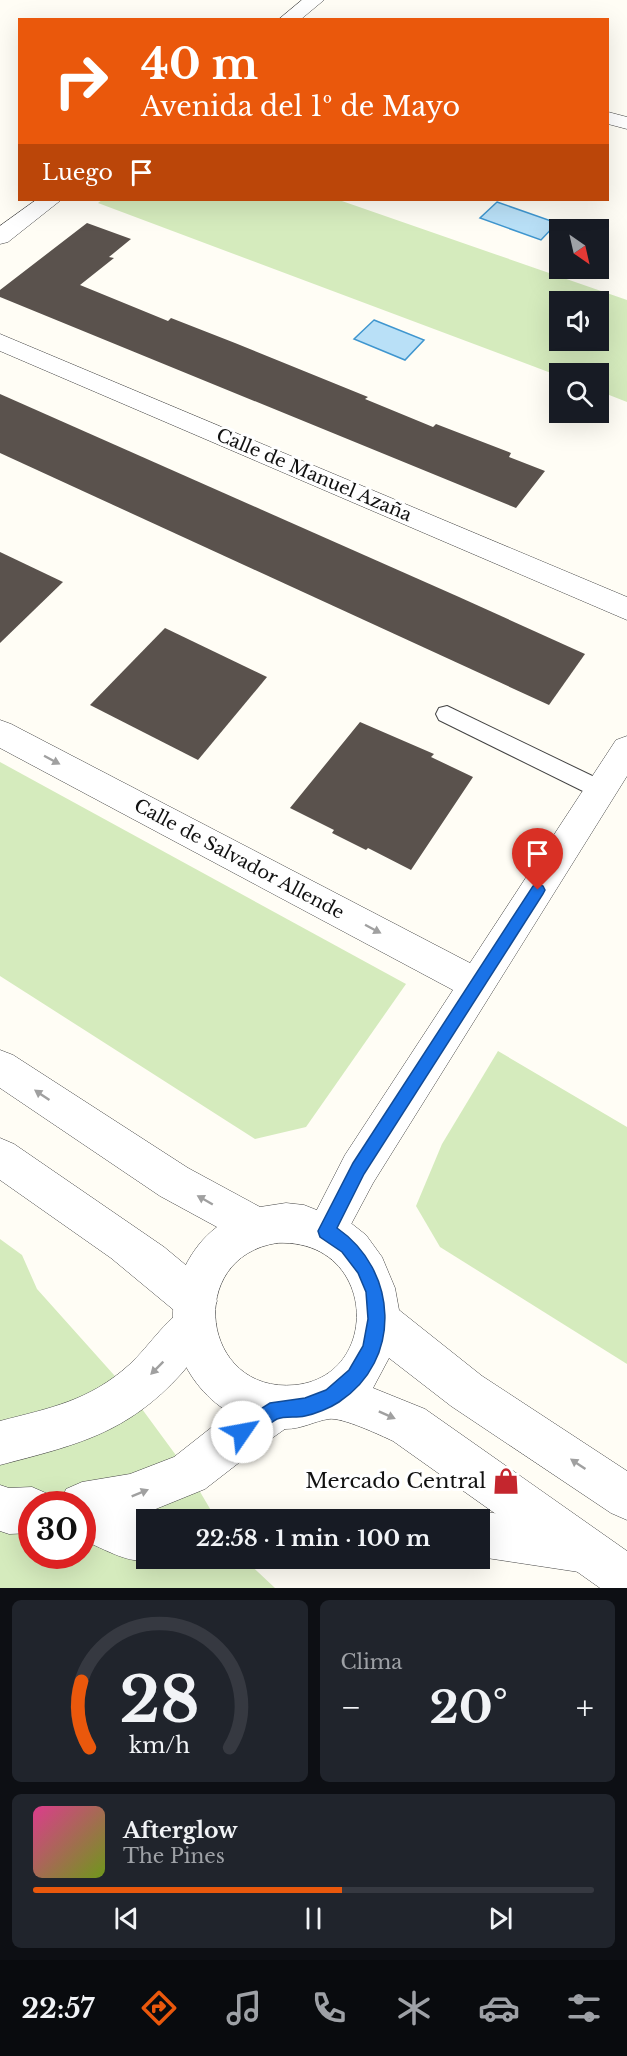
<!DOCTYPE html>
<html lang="es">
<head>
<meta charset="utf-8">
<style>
	body { margin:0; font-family:"Libre Baskerville",serif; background:#20242c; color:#f1f3f6; height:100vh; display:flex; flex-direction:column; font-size:22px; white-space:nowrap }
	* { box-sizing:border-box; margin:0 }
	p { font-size:20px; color:#9ea1a6 }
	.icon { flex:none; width:33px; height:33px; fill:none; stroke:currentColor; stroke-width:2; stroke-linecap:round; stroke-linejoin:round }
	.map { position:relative; height:1588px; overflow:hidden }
	.sheet { display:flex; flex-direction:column; gap:12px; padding:12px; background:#0d0f14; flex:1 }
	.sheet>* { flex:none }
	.guide { position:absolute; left:18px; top:18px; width:591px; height:183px; border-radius:0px; box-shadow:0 6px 24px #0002; background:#ea580c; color:#fff; overflow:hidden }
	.needle { width:39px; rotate:146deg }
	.controls { position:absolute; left:549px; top:219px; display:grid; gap:12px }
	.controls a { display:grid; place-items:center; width:60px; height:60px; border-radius:0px; background:#171b24; box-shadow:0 6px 24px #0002; font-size:30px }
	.speed { position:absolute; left:18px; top:1491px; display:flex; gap:12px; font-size:30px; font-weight:700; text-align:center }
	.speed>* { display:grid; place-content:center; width:78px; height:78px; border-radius:50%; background:#171b24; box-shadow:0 6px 24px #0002; line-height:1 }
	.speed .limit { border:9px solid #d22; background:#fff; color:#111 }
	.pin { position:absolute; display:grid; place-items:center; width:51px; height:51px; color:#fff; margin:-62px -26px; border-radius:50% 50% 50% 0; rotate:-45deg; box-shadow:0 0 6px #0007 }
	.pin .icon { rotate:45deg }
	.me { position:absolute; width:66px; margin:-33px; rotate:57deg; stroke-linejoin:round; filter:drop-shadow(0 0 4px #0008) }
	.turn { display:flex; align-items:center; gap:21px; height:126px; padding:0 24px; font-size:27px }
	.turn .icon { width:78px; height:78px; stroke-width:2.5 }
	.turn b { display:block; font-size:42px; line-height:51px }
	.then { display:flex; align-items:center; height:57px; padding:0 24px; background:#0003; gap:12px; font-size:22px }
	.big { font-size:45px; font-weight:800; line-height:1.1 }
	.sheet .tile { flex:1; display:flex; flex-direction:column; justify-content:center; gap:9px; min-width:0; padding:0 21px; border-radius:9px; background:#20242c }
	.sheet .dial { align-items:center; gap:0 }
	.dial svg { height:156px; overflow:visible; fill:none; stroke:#363941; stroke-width:7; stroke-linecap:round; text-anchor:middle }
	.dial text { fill:#f1f3f6; stroke:none }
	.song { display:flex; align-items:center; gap:18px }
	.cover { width:72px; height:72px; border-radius:9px; background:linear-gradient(135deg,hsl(330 70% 55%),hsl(80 70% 35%)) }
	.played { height:6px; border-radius:3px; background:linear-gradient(90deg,#ea580c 55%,#363941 55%) }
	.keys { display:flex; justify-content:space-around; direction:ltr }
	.heat { display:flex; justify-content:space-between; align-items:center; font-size:33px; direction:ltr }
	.sheet .tiles { flex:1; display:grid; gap:12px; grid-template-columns:1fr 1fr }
	.tile:last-child { grid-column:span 2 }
	.trip { position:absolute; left:136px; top:1509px; width:354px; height:60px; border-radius:0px; background:#171b24; box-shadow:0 6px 24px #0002; font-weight:800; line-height:60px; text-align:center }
	.tab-bar { display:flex; height:96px; justify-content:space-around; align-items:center; background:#090b0e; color:#9ea1a6 }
	.tab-bar .icon { width:42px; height:42px }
	.tab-bar .on { color:#ea580c }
	.tab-bar b { font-size:27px; color:#f1f3f6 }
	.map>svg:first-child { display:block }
</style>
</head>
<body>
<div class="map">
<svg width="627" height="1588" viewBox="0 0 627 1588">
	<rect width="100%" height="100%" fill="#fffdf5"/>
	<g fill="#d5ebbd" fill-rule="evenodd">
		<path d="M 102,200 L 339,200 L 627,300 L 627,402 L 599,391 L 598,374 L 560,374 L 559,376 L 98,203 ZM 560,302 L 598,302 L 598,340 L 560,340 Z"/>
		<path d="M 0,762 L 406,984 L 306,1127 L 255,1139 L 0,976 Z"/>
		<path d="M 498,1051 L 627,1127 L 627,1364 L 440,1247 L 416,1206 L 442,1144 Z"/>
		<path d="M 0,1239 L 22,1255 L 37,1289 L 131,1394 L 189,1473 L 216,1519 L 147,1520 L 147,1558 L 244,1559 L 275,1588 L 0,1588 ZM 32,1504 L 82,1504 L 82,1556 L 32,1556 Z"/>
	</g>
	<g fill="#b9e0f7" stroke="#3f96cf" stroke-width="1.5">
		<path d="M 497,202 L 557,223 L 541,240 L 480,218 Z"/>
		<path d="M 374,320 L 424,340 L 405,360 L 354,339 Z"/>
	</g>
	<g fill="#5a524d">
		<path d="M 87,223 L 131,239 L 109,257 L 114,258 L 80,285 L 168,321 L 171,318 L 235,343 L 368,397 L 365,399 L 433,427 L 436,424 L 511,453 L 509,457 L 545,471 L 516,508 L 0,297 L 0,290 Z"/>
		<path d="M 0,394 L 459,597 L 585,654 L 549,705 L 0,453 Z"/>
		<path d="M 0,552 L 63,582 L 0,643 Z"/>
		<path d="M 165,628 L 267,677 L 198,760 L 90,705 Z"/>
		<path d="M 360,722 L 434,754 L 431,757 L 473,777 L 411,870 L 368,848 L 366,850 L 332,833 L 334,830 L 290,808 Z"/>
	</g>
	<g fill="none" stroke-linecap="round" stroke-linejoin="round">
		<defs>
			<path id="service" d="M 447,706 L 609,784 L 612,790 L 609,796 L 601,799 L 593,796 L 439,720 L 436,714 L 439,708 Z"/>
			<path id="pedestrian" d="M 0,1138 L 14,1144 L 164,1247 L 211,1286 L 217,1301 L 211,1316 L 196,1322 L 181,1316 L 111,1258 L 0,1180 Z"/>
			<g id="minor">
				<path d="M 302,0 L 324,0 L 300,20 L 278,20 Z"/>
				<path d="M 608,112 L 627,117 L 627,129 L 608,124 Z"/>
				<path d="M 36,200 L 61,200 L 8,242 L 0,244 L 0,226 Z"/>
				<path d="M 0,334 L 627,597 L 627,620 L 0,351 Z"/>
				<path d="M 0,720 L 11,724 L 470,963 L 616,740 L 627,736 L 627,776 L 373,1183 L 340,1245 L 326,1251 L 312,1245 L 306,1231 L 345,1155 L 453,990 L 0,748 Z"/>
				<path d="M 195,1303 L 210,1309 L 216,1324 C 208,1343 195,1357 182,1373 C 127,1434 76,1445 0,1465 L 0,1421 C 50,1408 89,1401 129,1365 C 151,1345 168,1314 195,1303 Z"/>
				<path d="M 277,1387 L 292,1394 L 299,1409 L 292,1424 L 258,1448 L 205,1489 L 141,1515 L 155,1520 L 147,1520 L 147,1558 L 155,1558 C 133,1568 104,1548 82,1540 L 82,1504 L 60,1504 L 66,1489 L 82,1482 L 130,1474 L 174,1457 L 226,1416 L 262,1394 Z"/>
				<path d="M 0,1485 L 9,1488 L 32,1487 L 48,1494 L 52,1504 L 32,1504 L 32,1533 L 9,1534 L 0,1531 Z"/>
				<path d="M 480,1511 L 579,1526 L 595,1533 L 602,1549 L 595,1565 L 579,1572 L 480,1557 L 480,1520 L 463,1520 Z"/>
			</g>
			<path id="tertiary" d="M 0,1050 L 13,1055 L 188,1168 L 260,1207 L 286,1203 L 304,1205 L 352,1224 L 366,1235 L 382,1257 L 395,1288 L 399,1310 L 482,1376 L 627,1471 L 627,1520 L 611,1513 L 451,1406 L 389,1358 L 373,1388 L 425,1409 L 627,1551 L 627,1588 L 600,1588 L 393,1441 C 380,1435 342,1417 329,1419 C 314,1421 303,1429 285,1429 C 226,1428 175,1378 173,1318 C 172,1285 190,1247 217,1227 L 160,1196 L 0,1088 ZM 277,1243 C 377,1238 383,1376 295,1385 C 201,1394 184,1257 277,1243 Z"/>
		</defs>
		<use href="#service" stroke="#444" stroke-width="2"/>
		<use href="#pedestrian" stroke="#444" stroke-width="1"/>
		<use href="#minor" stroke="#444" stroke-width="1"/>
		<use href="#tertiary" stroke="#444" stroke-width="1"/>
		<use href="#service" fill="#fff" fill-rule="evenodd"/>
		<use href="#pedestrian" fill="#fff" fill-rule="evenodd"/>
		<use href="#minor" fill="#fff" fill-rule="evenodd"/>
		<use href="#tertiary" fill="#fff" fill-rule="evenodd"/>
	</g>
	<defs><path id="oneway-solid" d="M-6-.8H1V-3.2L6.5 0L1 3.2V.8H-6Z" transform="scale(1.5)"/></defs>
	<g fill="#a0a0a0">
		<use href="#oneway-solid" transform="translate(52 760) rotate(28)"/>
		<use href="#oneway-solid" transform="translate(373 929) rotate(28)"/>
		<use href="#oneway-solid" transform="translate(42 1095) rotate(-146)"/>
		<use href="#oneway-solid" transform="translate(205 1200) rotate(-150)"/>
		<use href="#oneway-solid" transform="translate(157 1368) rotate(135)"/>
		<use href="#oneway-solid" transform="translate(387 1415) rotate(24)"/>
		<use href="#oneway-solid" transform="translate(578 1464) rotate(-146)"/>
		<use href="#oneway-solid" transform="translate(140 1493) rotate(-22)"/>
	</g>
	<path fill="#1a73e8" stroke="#114b97" stroke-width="1.5" d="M 538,884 L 543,886 L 545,890 L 543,894 L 364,1174 L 337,1228 C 398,1270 403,1360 339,1402 C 330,1408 315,1414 305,1416 C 296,1418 285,1416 277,1419 C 265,1426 255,1436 242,1441 L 235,1438 L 233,1432 L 235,1425 L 270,1403 L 305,1398 L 326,1390 L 349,1370 L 363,1346 L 368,1319 L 366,1292 L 358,1273 L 342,1252 L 320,1237 L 318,1231 L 353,1163 L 533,886 Z"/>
	<defs>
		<symbol id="shop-bare" viewBox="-9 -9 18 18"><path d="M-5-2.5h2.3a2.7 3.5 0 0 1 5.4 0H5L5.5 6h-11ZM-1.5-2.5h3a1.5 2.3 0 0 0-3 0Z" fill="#c4262e" stroke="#fff" stroke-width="2.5" paint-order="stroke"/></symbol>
	</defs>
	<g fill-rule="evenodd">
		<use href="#shop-bare" x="487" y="1462" width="38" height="38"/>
	</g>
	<g text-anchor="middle" stroke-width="6" stroke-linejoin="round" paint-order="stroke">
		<g font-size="18" fill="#111" stroke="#fff">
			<text transform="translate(314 475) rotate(23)" y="6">Calle de Manuel Azaña</text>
			<text transform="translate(239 859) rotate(28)" y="6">Calle de Salvador Allende</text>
		</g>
		<g font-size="21" fill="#111" stroke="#fff" text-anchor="end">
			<text x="486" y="1488">Mercado Central</text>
		</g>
	</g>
</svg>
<div class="controls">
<a><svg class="needle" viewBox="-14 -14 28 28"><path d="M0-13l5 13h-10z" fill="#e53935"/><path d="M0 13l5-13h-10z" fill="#9ea1a6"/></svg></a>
<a><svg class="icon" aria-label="sound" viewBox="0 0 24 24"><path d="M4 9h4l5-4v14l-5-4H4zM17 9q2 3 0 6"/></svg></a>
<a><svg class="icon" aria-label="search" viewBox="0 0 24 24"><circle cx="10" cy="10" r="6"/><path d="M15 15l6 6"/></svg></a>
</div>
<div class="speed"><div class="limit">30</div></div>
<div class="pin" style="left:538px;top:890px;background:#d93025"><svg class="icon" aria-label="arrive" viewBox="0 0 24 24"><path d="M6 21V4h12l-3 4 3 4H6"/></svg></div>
<svg class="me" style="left:242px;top:1432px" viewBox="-20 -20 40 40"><circle r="19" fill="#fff"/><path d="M0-13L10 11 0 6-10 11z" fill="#1a73e8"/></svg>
<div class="trip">22:58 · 1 min · 100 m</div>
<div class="guide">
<div class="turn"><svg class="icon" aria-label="right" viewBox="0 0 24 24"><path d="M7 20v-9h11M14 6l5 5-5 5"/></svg><div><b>40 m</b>Avenida del 1º de Mayo</div></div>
<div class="then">Luego<svg class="icon" aria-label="arrive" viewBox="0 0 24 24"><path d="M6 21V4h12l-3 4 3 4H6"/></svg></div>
</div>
</div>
<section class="sheet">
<div class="tiles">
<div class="tile dial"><svg viewBox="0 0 100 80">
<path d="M14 69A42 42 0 1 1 86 69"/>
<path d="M14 69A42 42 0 0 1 10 35" stroke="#ea580c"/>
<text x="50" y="56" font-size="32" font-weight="700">28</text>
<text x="50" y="72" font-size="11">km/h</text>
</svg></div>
<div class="tile"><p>Clima</p>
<div class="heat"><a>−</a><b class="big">20°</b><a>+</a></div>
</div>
<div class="tile">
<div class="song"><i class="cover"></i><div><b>Afterglow</b><p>The Pines</p></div></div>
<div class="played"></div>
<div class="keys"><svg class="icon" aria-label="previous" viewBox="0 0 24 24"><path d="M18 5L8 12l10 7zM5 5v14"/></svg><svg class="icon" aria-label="pause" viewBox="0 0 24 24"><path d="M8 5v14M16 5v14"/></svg><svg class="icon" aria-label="next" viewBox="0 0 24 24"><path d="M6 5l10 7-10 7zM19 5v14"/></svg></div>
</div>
</div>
</section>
<nav class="tab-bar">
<b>22:57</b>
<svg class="icon on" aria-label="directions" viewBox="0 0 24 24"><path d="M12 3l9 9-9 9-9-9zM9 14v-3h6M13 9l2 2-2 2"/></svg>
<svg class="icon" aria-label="music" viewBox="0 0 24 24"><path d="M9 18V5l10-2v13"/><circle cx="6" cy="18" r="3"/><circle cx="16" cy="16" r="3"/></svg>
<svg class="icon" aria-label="phone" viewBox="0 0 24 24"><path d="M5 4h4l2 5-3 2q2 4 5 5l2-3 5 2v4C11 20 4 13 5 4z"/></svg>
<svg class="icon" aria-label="climate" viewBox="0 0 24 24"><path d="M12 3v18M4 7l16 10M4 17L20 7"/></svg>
<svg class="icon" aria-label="car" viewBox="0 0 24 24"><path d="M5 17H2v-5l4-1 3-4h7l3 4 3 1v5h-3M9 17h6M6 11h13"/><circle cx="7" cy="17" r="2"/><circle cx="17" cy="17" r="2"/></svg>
<svg class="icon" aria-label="filters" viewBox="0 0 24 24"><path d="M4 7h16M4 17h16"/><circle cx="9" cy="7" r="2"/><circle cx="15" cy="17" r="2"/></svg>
</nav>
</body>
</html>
